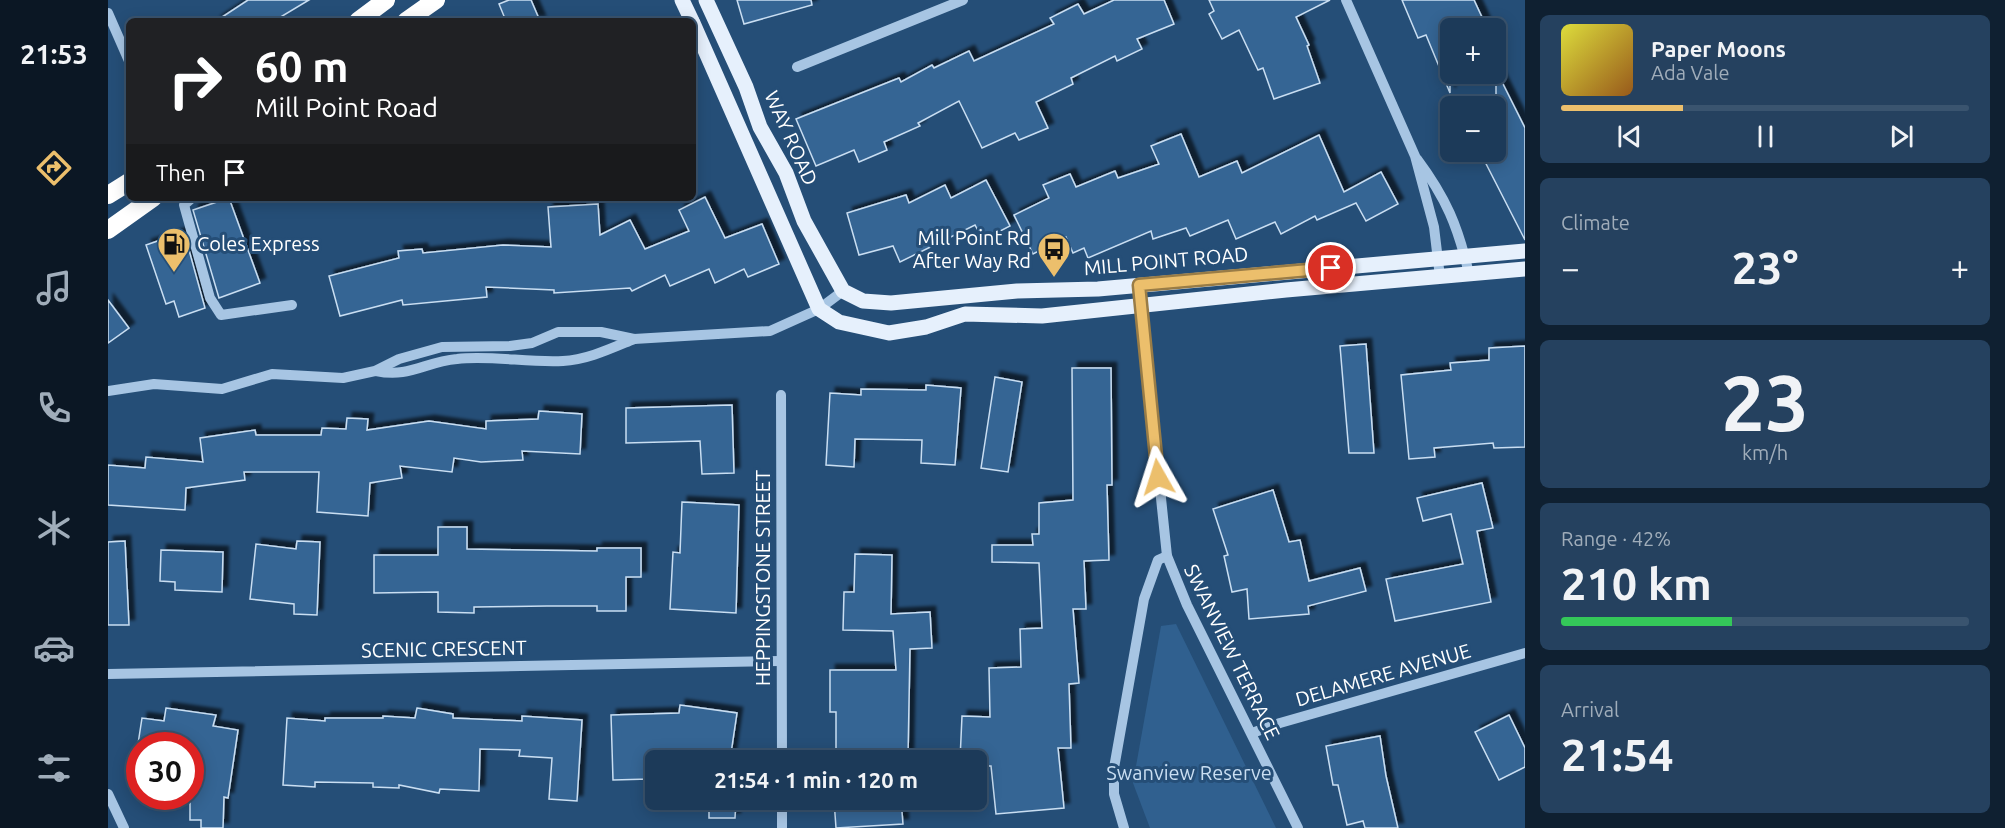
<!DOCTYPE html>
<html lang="en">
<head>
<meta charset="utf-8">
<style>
	body { margin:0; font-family:Ubuntu,sans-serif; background:#25415f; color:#f1f3f6; height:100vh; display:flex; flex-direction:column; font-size:22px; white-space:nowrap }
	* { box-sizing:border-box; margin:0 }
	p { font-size:20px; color:#a0adba }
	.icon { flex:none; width:33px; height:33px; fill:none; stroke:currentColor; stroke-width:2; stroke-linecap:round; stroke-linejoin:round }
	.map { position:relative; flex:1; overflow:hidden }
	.side { display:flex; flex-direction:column; gap:15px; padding:15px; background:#0f2031; width:480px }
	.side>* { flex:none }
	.guide { position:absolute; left:18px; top:18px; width:570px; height:183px; border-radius:9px; box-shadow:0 3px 15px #0003,0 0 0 2px #3a546f; background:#202124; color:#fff; overflow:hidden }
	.fabs { position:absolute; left:1332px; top:18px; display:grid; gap:12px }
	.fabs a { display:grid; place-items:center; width:66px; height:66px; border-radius:9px; background:#1c3a59; box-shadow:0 3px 15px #0003,0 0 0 2px #3a546f; font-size:30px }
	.speed { position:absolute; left:18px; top:732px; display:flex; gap:12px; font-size:30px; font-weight:700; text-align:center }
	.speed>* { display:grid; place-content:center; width:78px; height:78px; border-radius:50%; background:#1c3a59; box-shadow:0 3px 15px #0003,0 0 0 2px #3a546f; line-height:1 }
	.speed .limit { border:9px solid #d22; background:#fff; color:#111 }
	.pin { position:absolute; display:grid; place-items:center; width:51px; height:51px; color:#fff; margin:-26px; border:3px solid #fff; border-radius:50%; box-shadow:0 2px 6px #0007 }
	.me { position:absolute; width:66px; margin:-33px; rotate:354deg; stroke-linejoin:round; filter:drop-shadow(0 0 4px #0008) }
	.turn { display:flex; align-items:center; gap:21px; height:126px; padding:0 30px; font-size:27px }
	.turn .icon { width:78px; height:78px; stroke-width:2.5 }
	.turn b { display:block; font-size:42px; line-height:51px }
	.then { display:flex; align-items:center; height:57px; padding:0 30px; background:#0003; gap:12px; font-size:22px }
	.big { font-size:45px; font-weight:700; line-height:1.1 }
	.side .widget { flex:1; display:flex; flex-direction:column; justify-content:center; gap:9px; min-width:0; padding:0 21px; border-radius:9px; background:#25415f }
	.side .dial { align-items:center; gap:0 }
	.dial b { font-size:78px; line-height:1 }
	.song { display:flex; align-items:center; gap:18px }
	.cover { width:72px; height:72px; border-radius:9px; background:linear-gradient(135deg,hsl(60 70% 55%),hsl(30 70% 35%)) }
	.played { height:6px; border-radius:3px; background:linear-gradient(90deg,#ecbf6c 30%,#3a546f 30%) }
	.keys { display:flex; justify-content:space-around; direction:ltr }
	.heat { display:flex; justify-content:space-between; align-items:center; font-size:33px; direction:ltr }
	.charge { height:9px; border-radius:4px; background:linear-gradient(90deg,#34c759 42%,#3a546f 0) }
	.trip { position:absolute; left:537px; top:750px; width:342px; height:60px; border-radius:9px; background:#1c3a59; box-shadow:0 3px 15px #0003,0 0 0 2px #3a546f; font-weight:700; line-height:60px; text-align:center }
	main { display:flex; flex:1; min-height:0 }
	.dock { display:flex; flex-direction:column; width:108px; justify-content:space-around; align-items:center; background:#0b1724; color:#a0adba }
	.dock .icon { width:42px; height:42px }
	.dock .selected { color:#ecbf6c }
	.dock b { font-size:27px; color:#f1f3f6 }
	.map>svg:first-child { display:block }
</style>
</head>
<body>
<main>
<nav class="dock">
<b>21:53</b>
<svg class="icon selected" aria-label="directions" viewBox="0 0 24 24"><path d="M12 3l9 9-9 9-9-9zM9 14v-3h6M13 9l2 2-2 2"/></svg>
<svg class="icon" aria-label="music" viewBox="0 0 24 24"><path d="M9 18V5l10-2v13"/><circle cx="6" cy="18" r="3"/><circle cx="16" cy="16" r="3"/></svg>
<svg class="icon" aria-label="phone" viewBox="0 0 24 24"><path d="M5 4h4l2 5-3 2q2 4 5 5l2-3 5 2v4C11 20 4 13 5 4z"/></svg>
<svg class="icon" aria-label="climate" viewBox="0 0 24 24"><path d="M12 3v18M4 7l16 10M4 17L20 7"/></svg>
<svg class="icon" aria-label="car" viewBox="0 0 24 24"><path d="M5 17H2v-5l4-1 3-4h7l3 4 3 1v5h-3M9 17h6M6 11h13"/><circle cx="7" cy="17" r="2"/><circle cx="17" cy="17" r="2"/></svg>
<svg class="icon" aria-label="filters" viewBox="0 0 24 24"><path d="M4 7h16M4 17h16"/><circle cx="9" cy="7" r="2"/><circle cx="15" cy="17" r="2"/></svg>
</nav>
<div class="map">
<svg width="1417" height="828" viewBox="0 0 1417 828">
	<defs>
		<filter id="shadow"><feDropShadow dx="5.5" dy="-5.5" stdDeviation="1.5" flood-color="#0009"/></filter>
	</defs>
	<rect width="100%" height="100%" fill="#254e77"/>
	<path fill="#30608f" d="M 1068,624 L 1168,828 L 1042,828 L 1025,783 L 1053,626 Z"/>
	<g fill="#366594" stroke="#c9def2" stroke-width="1.5" filter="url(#shadow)">
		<path d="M 140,0 L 201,0 L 166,21 L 108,21 Z"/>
		<path d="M 401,0 L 423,0 L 432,21 L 398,21 L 391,4 Z"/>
		<path d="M 629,0 L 703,0 L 704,5 L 636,24 Z"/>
		<path d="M 1006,0 L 1056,0 L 1066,24 L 1029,39 L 1034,49 L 1009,61 L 1007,56 L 963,78 L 965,84 L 928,102 L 940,128 L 911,140 L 907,133 L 874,148 L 851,101 L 810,123 L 812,126 L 776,142 L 779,150 L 751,162 L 746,150 L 708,166 L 688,119 L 791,78 L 793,82 L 824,65 L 826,68 L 861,51 L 866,61 L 946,24 L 942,18 L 970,4 L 976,14 Z"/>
		<path d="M 1101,0 L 1222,0 L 1188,17 L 1201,45 L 1199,46 L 1212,83 L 1166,99 L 1155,68 L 1150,70 L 1131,30 L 1114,39 L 1101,14 L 1106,11 Z"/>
		<path d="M 1294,0 L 1366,0 L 1379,28 L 1342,28 L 1342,93 L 1318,35 L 1310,38 Z"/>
		<path d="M 1388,70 L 1417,128 L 1417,240 L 1372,152 L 1388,152 Z"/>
		<path d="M 1073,134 L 1091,177 L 1129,161 L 1134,173 L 1211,135 L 1236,192 L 1273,172 L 1290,204 L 1258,221 L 1248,203 L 1209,220 L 1207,216 L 1173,234 L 1167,222 L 1128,239 L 1120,220 L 1082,236 L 1078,228 L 1045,239 L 1043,231 L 980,258 L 976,248 L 965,253 L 958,237 L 925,254 L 906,215 L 941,198 L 935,185 L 962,174 L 968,187 L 1007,171 L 1010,178 L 1051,164 L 1043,146 Z"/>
		<path d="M 878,180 L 902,226 L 875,240 L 867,225 L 792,262 L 785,246 L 751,255 L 739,213 L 798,195 L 801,203 L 837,185 L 843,198 Z"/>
		<path d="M 597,197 L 617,238 L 654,224 L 671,264 L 640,277 L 636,269 L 607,283 L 601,269 L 562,286 L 557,275 L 524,291 L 522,288 L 446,293 L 446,290 L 378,287 L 379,297 L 295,305 L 294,300 L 232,316 L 221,276 L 291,258 L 290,251 L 314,249 L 315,253 L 395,245 L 443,247 L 440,207 L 490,204 L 492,235 L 522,220 L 537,249 L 581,231 L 571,210 Z"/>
		<path d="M 121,198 L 152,283 L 111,298 L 85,210 Z"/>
		<path d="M 76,232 L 97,308 L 71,317 L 66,301 L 58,304 L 38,245 Z"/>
		<path d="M 0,300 L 21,328 L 0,343 Z"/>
		<path d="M 1258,344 L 1266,453 L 1241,453 L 1232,346 Z"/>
		<path d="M 1417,346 L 1417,447 L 1386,448 L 1385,443 L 1326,448 L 1327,457 L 1301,459 L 1293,375 L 1343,370 L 1342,363 L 1381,360 L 1381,348 Z"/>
		<path d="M 964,368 L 1003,368 L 1004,485 L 999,485 L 1001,560 L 976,561 L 978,609 L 965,609 L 971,683 L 961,684 L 963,748 L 950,748 L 956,808 L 888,814 L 883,766 L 868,766 L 868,760 L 852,760 L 854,716 L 882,717 L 881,668 L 913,667 L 912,629 L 934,628 L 931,563 L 884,562 L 884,545 L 925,545 L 924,534 L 931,534 L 931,503 L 965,500 Z"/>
		<path d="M 887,377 L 914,382 L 900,472 L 873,468 Z"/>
		<path d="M 818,385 L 853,388 L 847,465 L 813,463 L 814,440 L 747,439 L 746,467 L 718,465 L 722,393 L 753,395 L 753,389 L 818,390 Z"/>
		<path d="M 624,405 L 626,473 L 594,474 L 592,441 L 518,443 L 518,408 Z"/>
		<path d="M 431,411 L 474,414 L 472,454 L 414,451 L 415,460 L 373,462 L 346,458 L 344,472 L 292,466 L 294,478 L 262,483 L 260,516 L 209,512 L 211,472 L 136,472 L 137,480 L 78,488 L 77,510 L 0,505 L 0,465 L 37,468 L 38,457 L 95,462 L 92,438 L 147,430 L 148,435 L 213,435 L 214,428 L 238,429 L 239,418 L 260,419 L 259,430 L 321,421 L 378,429 L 378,421 L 430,419 Z"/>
		<path d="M 1374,483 L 1385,528 L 1369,531 L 1383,602 L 1287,621 L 1278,579 L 1355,564 L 1343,514 L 1315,521 L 1309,498 Z"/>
		<path d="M 1165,490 L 1181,542 L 1192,540 L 1201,581 L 1252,568 L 1258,591 L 1200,606 L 1201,614 L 1141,619 L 1139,589 L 1124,592 L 1116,556 L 1120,555 L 1105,509 Z"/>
		<path d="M 574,502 L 631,505 L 628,613 L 562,609 L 565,552 L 572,553 Z"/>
		<path d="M 330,527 L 359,527 L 359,549 L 489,551 L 489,548 L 533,548 L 533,577 L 518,577 L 518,611 L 489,611 L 489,606 L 439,606 L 366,607 L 366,613 L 330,612 L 330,592 L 266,593 L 266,555 L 330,555 Z"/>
		<path d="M 17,541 L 21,625 L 0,625 L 0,542 Z"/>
		<path d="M 189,541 L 212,542 L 209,615 L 186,614 L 186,604 L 142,599 L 148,544 L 188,549 Z"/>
		<path d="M 53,550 L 115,552 L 114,592 L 67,590 L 67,582 L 52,581 Z"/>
		<path d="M 747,554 L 784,555 L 783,614 L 822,612 L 824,648 L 802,649 L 800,757 L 728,757 L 728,712 L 722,712 L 722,670 L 788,670 L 785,631 L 735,630 L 736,592 L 746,592 Z"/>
		<path d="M 572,705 L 629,713 L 622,760 L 586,760 L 586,751 L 540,753 L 541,779 L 505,780 L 503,715 L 571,713 Z"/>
		<path d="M 58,708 L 108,715 L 105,726 L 130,730 L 120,798 L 116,797 L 115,828 L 93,828 L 93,820 L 82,820 L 82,746 L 30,744 L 34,718 L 56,721 Z"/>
		<path d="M 309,708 L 345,714 L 345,718 L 414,721 L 414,716 L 474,720 L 469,801 L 441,799 L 444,758 L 411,756 L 412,750 L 372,749 L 371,791 L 332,789 L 331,793 L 291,785 L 291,788 L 265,787 L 265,783 L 207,782 L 207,787 L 175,785 L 179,718 L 217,721 L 217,718 L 275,718 L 275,716 L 307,718 Z"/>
		<path d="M 1401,715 L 1417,748 L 1417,767 L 1391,780 L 1367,732 Z"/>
		<path d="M 1272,736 L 1278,776 L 1290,828 L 1257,828 L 1255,821 L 1239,825 L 1230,785 L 1225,785 L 1218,746 Z"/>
		<path d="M 601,800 L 628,800 L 627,818 L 601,818 Z"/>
		<path d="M 726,800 L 793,800 L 795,824 L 728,828 Z"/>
	</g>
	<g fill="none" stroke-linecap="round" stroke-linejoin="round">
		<g stroke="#a7c5e3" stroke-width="10">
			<path d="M 1238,0 L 1307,156 L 1326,227 L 1332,277"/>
			<path d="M 0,13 L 21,61"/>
			<path d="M 689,67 L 855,0"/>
			<path d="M 1309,159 C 1338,198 1350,226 1361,274"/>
			<path d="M 84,198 L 76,205 L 102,298 L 113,315 L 184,305"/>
			<path d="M 1031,286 L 1059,556 L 1079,605 L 1190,828"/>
			<path d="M 268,371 C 302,378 316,362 349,359 C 382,355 421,363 455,361 C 479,360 504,348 526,339"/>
			<path d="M 0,391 L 46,384 L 114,389 L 164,374 L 235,378 L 267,371 L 291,359 L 334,347 L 402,346 L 424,343 L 450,332 L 493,332 L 526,339 L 662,331 L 711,309 L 735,291"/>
			<path d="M 673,395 L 674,760"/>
			<path d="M 0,674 L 673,661"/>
			<path d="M 1144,733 L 1172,723 L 1417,653"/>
			<path d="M 0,794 L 16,828"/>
			<path d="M 674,800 L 674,828"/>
			<path d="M 1016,828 L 1006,794 L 1006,768 L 1036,599 L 1050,560 L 1059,556"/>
		</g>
		<g stroke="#e6f0fc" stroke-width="15">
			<path d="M 574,0 L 584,21"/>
			<path d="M 598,0 L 638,87 L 652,127 L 678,173 L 696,221 L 735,291 L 755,301 L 783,303 L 909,291 L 990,289 L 1417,251"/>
			<path d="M 585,23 L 711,309 L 731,322 L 781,333 L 818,327 L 857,314 L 934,316 L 1178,290 L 1417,269"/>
		</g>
		<g stroke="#fff" stroke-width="18">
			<path d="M 250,21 L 278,0"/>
			<path d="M 298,21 L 328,0"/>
			<path d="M 0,195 L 21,182"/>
			<path d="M 0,230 L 45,198"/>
		</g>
	</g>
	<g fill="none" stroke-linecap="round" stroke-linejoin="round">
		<defs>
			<path id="route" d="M 1050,477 L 1031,285 L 1223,268"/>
		</defs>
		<use href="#route" stroke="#997c46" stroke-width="15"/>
		<use href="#route" stroke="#ecbf6c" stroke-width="10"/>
	</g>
	<defs>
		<symbol id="fuel-pin" viewBox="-11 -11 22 30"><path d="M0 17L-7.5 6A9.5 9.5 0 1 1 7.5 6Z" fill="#ecbf6c" stroke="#254e77"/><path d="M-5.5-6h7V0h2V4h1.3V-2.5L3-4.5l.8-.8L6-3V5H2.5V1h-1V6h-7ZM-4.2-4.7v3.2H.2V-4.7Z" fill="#111"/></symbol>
		<symbol id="bus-pin" viewBox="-11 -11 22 30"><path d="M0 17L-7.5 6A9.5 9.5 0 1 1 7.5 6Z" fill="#ecbf6c" stroke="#254e77"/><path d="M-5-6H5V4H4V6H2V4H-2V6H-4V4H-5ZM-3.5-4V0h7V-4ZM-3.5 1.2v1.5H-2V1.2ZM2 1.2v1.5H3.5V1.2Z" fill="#111"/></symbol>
	</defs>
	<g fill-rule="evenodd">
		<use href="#fuel-pin" x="47" y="225" width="38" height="52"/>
		<use href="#bus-pin" x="927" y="230" width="38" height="52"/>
	</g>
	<g text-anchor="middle" stroke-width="6" stroke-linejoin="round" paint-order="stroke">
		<g font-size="20" fill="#fff" stroke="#254e77">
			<text transform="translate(683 138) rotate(66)" y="7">WAY ROAD</text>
			<text transform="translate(1058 261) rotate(-5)" y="7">MILL POINT ROAD</text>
			<text transform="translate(655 578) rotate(-90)" y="7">HEPPINGSTONE STREET</text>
			<text transform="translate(336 649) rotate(-1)" y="7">SCENIC CRESCENT</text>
			<text transform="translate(1124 652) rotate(64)" y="7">SWANVIEW TERRACE</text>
			<text transform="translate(1275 675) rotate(-16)" y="7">DELAMERE AVENUE</text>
		</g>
		<g font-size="20" fill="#fff" stroke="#254e77" text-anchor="end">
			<text x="923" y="245">Mill Point Rd<tspan x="923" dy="23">After Way Rd</tspan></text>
			<text x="89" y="251" text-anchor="start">Coles Express</text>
		</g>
		<g font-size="20" fill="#c9def2" stroke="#254e77">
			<text x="1081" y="780">Swanview Reserve</text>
		</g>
	</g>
</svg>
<div class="fabs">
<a>+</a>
<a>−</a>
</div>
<div class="speed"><div class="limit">30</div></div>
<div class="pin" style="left:1223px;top:268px;background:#d93025"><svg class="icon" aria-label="arrive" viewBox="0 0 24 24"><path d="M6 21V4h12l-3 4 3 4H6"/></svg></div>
<svg class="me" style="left:1050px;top:477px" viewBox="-20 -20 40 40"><path d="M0-17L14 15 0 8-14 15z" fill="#ecbf6c" stroke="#fff" stroke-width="4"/></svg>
<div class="trip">21:54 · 1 min · 120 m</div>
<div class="guide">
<div class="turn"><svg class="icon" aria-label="right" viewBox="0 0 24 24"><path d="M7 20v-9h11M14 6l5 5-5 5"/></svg><div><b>60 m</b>Mill Point Road</div></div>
<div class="then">Then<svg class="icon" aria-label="arrive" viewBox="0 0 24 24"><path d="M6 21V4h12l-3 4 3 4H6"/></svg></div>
</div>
</div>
<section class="side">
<div class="widget">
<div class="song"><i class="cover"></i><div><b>Paper Moons</b><p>Ada Vale</p></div></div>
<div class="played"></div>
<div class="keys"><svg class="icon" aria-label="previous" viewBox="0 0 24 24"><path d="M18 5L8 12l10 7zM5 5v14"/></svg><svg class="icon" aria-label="pause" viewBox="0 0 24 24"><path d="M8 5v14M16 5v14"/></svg><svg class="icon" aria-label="next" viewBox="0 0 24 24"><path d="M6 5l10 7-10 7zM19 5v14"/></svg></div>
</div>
<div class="widget"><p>Climate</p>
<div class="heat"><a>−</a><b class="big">23°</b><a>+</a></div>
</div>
<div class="widget dial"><b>23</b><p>km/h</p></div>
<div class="widget"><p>Range · 42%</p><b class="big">210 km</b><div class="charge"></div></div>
<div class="widget"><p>Arrival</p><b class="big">21:54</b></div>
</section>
</main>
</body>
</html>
